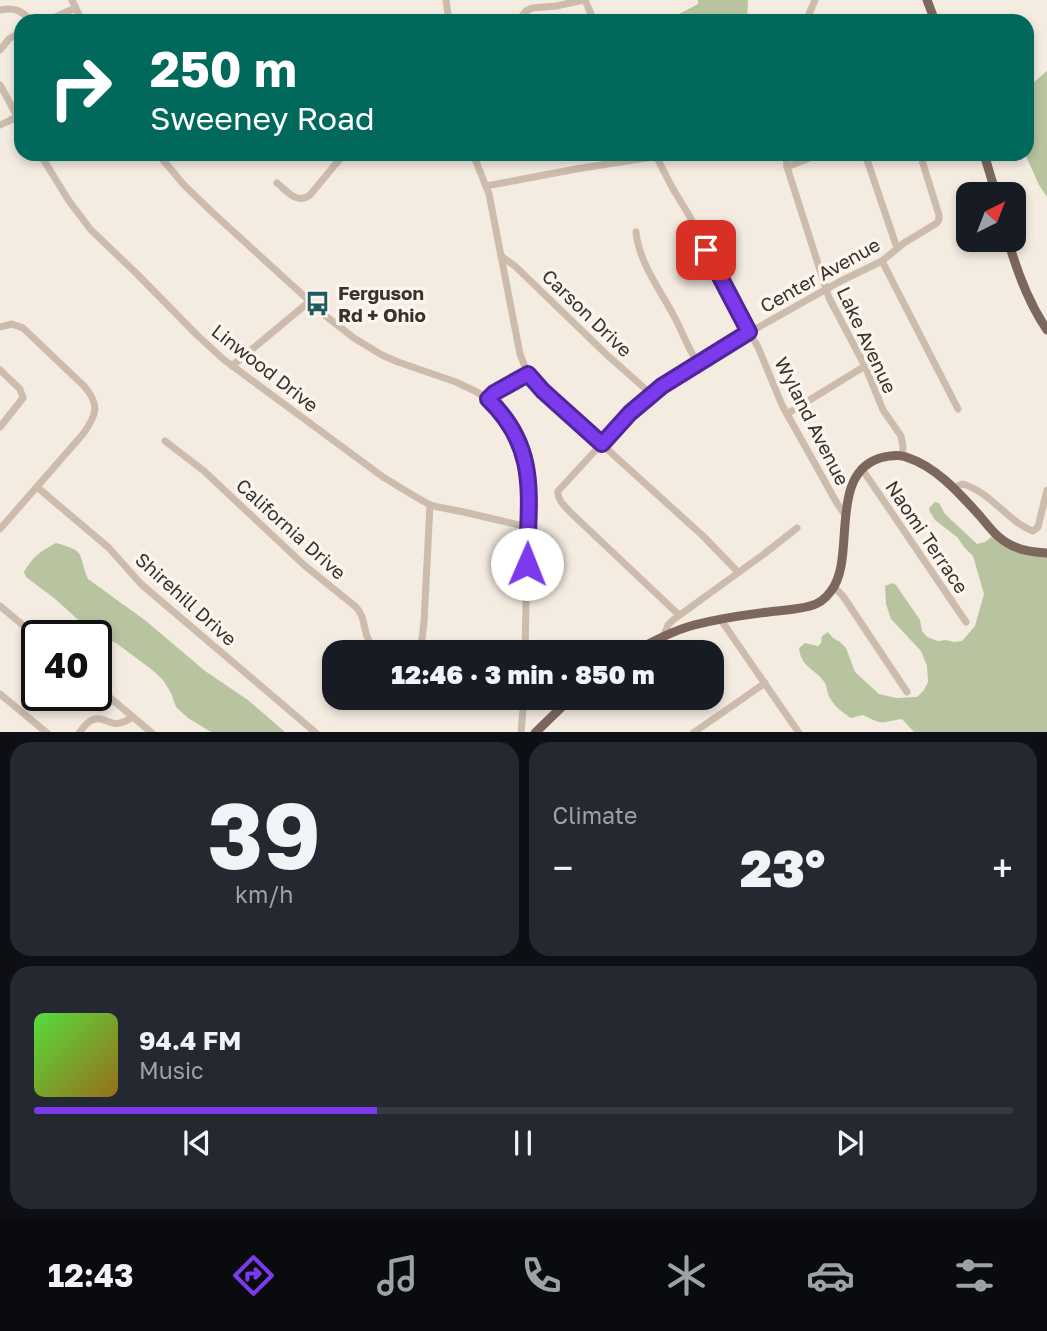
<!DOCTYPE html>
<html lang="en">
<head>
<meta charset="utf-8">
<style>
	body { margin:0; font-family:"Golos Text",sans-serif; background:#242831; color:#f1f3f6; height:100vh; display:flex; flex-direction:column; font-size:26px; white-space:nowrap }
	* { box-sizing:border-box; margin:0 }
	p { font-size:23px; color:#9ea1a6 }
	.icon { flex:none; width:38px; height:38px; fill:none; stroke:currentColor; stroke-width:2; stroke-linecap:round; stroke-linejoin:round }
	.map { position:relative; height:732px; overflow:hidden }
	.sheet { display:flex; flex-direction:column; gap:10px; padding:10px; background:#0d0f14; flex:1 }
	.sheet>* { flex:none }
	.hud { position:absolute; left:14px; top:14px; width:1020px; height:147px; border-radius:21px; box-shadow:0 4px 10px #0003; background:#00695c; color:#fff; overflow:hidden }
	.needle { width:46px; rotate:42deg }
	.controls { position:absolute; left:956px; top:182px; display:grid; gap:14px }
	.controls a { display:grid; place-items:center; width:70px; height:70px; border-radius:14px; background:#171b24; box-shadow:0 4px 10px #0003; font-size:35px }
	.speed { position:absolute; left:21px; top:620px; display:flex; gap:14px; font-size:35px; font-weight:700; text-align:center }
	.speed>* { display:grid; place-content:center; width:91px; height:91px; border-radius:50%; background:#171b24; box-shadow:0 4px 10px #0003; line-height:1 }
	.speed .limit { border:4px solid #111; border-radius:10px; background:#fff; color:#111 }
	.pin { position:absolute; display:grid; place-items:center; width:60px; height:60px; color:#fff; margin:-30px; border-radius:14px; box-shadow:0 4px 10px #0006 }
	.me { position:absolute; width:77px; margin:-38px; rotate:1deg; stroke-linejoin:round; filter:drop-shadow(0 0 5px #0008) }
	.turn { display:flex; align-items:center; gap:24px; height:147px; padding:0 21px; font-size:32px }
	.turn .icon { width:91px; height:91px; stroke-width:2.5 }
	.turn b { display:block; font-size:49px; line-height:60px }
	.big { font-size:52px; font-weight:800; line-height:1.1 }
	.sheet .tile { flex:1; display:flex; flex-direction:column; justify-content:center; gap:10px; min-width:0; padding:0 24px; border-radius:21px; background:#242831 }
	.sheet .dial { align-items:center; gap:0 }
	.dial b { font-size:91px; line-height:1 }
	.song { display:flex; align-items:center; gap:21px }
	.cover { width:84px; height:84px; border-radius:10px; background:linear-gradient(135deg,hsl(110 70% 55%),hsl(40 70% 35%)) }
	.played { height:7px; border-radius:4px; background:linear-gradient(90deg,#7c3aed 35%,#363941 35%) }
	.keys { display:flex; justify-content:space-around; direction:ltr }
	.heat { display:flex; justify-content:space-between; align-items:center; font-size:38px; direction:ltr }
	.sheet .tiles { flex:1; display:grid; gap:10px; grid-template-columns:1fr 1fr }
	.tile:last-child { grid-column:span 2 }
	.trip { position:absolute; left:322px; top:640px; width:402px; height:70px; border-radius:21px; background:#171b24; box-shadow:0 4px 10px #0003; font-weight:800; line-height:70px; text-align:center }
	.menu { display:flex; height:112px; justify-content:space-around; align-items:center; background:#090b0e; color:#9ea1a6 }
	.menu .icon { width:49px; height:49px }
	.menu .selected { color:#7c3aed }
	.menu b { font-size:32px; color:#f1f3f6 }
	.map>svg:first-child { display:block }
</style>
</head>
<body>
<div class="map">
<svg width="1047" height="733" viewBox="0 0 1047 733">
	<rect width="100%" height="100%" fill="#f4ebe1"/>
	<g fill="#b8c4a0">
		<path d="M 698,0 L 748,0 L 747,21 L 666,21 L 698,4 Z"/>
		<path d="M 1047,71 L 1047,197 L 1039,185 L 1025,154 L 1027,154 L 1027,88 Z"/>
		<path d="M 935,502 L 939,503 L 945,514 L 977,544 L 985,542 L 995,534 L 1001,539 L 1047,553 L 1047,732 L 914,732 L 902,719 C 880,722 885,726 863,715 L 851,718 C 841,711 833,706 828,694 C 827,691 827,687 825,683 C 816,669 801,668 799,648 L 805,643 L 818,646 L 821,643 L 822,636 L 828,632 L 833,638 L 840,642 L 846,648 L 855,672 L 879,694 L 896,698 L 917,697 L 924,690 L 928,682 L 927,666 L 921,651 L 891,619 L 886,604 L 885,586 L 892,583 L 896,585 L 920,620 L 922,631 L 927,637 L 938,641 L 946,640 L 954,642 L 962,641 L 975,626 L 984,594 L 973,556 L 964,547 L 957,537 L 935,520 L 930,512 L 929,508 Z"/>
		<path d="M 56,543 C 88,552 77,553 88,579 L 146,621 L 205,671 L 248,700 L 285,732 L 211,732 L 188,718 L 176,707 L 171,693 L 163,680 L 151,669 L 116,643 L 93,633 L 54,598 L 26,577 L 24,572 C 32,557 42,550 56,543 Z"/>
	</g>
	<g fill="none" stroke-linecap="round" stroke-linejoin="round">
		<g stroke="#cdbbac" stroke-width="7">
			<path d="M 72,0 L 82,21"/>
			<path d="M 446,0 L 449,21"/>
			<path d="M 585,0 L 594,21"/>
			<path d="M 0,10 C 15,7 22,11 32,21"/>
			<path d="M 521,17 L 526,11 L 532,8 L 556,6 L 584,0"/>
			<path d="M 47,21 L 75,8"/>
			<path d="M 806,21 L 815,0"/>
			<path d="M 0,50 L 9,39 L 21,32"/>
			<path d="M 0,85 L 21,123"/>
			<path d="M 0,125 L 17,117"/>
			<path d="M 40,154 L 69,201 L 91,230 L 136,273 L 197,335 L 223,359 L 383,477 L 416,497 L 430,505 L 438,507 L 464,512 L 528,527"/>
			<path d="M 158,154 L 184,185 L 213,213 L 327,317 L 354,338 L 382,355 L 398,362 L 456,382 L 475,391 L 488,399 L 510,423 L 519,441 L 526,461 L 528,499 L 525,653"/>
			<path d="M 473,154 L 489,194 L 520,354 L 528,374 L 543,391 L 703,536 L 738,572"/>
			<path d="M 655,154 L 673,189 L 689,215 L 736,309 L 758,347 L 782,405 L 838,505 L 846,516"/>
			<path d="M 786,154 L 787,167 L 829,298 L 865,366 L 883,410 L 901,436 L 903,447 L 902,456"/>
			<path d="M 865,154 L 897,248"/>
			<path d="M 787,167 L 820,154"/>
			<path d="M 277,183 C 287,191 297,205 310,195 L 344,154"/>
			<path d="M 486,186 L 576,169 L 672,154"/>
			<path d="M 636,232 C 639,263 661,291 675,318 C 683,333 688,349 698,363"/>
			<path d="M 501,256 L 515,266 L 606,354 L 651,394"/>
			<path d="M 882,261 L 958,409"/>
			<path d="M 0,327 L 12,324 L 23,328 L 84,386 C 100,404 97,415 83,434 L 0,529"/>
			<path d="M 232,366 L 310,301"/>
			<path d="M 0,370 L 20,389 L 23,398 L 0,427"/>
			<path d="M 488,399 L 493,393 L 528,374"/>
			<path d="M 787,414 L 865,366"/>
			<path d="M 165,441 L 204,471 L 304,565 L 356,607 C 370,623 358,635 380,653"/>
			<path d="M 862,469 L 966,622"/>
			<path d="M 37,487 L 109,548 L 141,584 L 316,733"/>
			<path d="M 954,487 L 963,484 C 992,493 1008,522 1033,531 L 1038,527 L 1047,490"/>
			<path d="M 834,587 L 843,596 L 907,692"/>
			<path d="M 0,606 L 37,637"/>
			<path d="M 679,615 L 570,512 C 565,506 557,500 558,491 L 630,413 L 662,386 L 743,336 L 839,282 L 882,261 L 904,243 L 937,223 L 939,219 L 939,215 L 920,154"/>
			<path d="M 721,620 L 799,733"/>
			<path d="M 663,637 L 668,625 L 673,620 L 764,554 L 797,528"/>
			<path d="M 418,653 L 422,639 L 424,622 L 430,505"/>
			<path d="M 96,686 L 152,733"/>
			<path d="M 0,694 L 47,733"/>
			<path d="M 79,733 C 83,728 87,722 92,720 C 109,714 108,733 133,717"/>
			<path d="M 521,733 L 524,698"/>
			<path d="M 693,733 L 765,683"/>
		</g>
		<g stroke="#7d675c" stroke-width="9">
			<path d="M 927,0 L 935,21"/>
			<path d="M 984,154 L 996,194"/>
			<path d="M 1008,240 C 1017,272 1028,302 1047,330"/>
			<path d="M 631,653 C 652,642 672,631 694,625 C 718,619 743,615 768,612 C 782,610 796,610 810,606 C 819,604 826,598 831,591 C 857,558 827,475 880,458 C 888,456 898,454 906,457 C 937,467 959,493 980,516 C 989,527 998,539 1011,545 C 1022,551 1035,552 1047,553"/>
			<path d="M 535,733 L 571,698"/>
		</g>
	</g>
	<g fill="none" stroke-linecap="round" stroke-linejoin="round">
		<defs>
			<path id="route" d="M 527,564 C 528,498 540,449 488,399 L 494,393 L 528,374 L 543,391 L 602,444 L 630,413 L 662,386 L 749,332 L 706,250"/>
		</defs>
		<use href="#route" stroke="#51269a" stroke-width="18"/>
		<use href="#route" stroke="#7c3aed" stroke-width="12"/>
	</g>
	<defs>
		<symbol id="bus-bare" viewBox="-9 -9 18 18"><path d="M-5-6H5V4H4V6H2V4H-2V6H-4V4H-5ZM-3.5-4V0h7V-4ZM-3.5 1.2v1.5H-2V1.2ZM2 1.2v1.5H3.5V1.2Z" fill="#1f5a5e" stroke="#fbf5ee" stroke-width="2.5" paint-order="stroke"/></symbol>
	</defs>
	<g fill-rule="evenodd">
		<use href="#bus-bare" x="300" y="286" width="35" height="35"/>
	</g>
	<g text-anchor="middle" stroke-width="7" stroke-linejoin="round" paint-order="stroke">
		<g font-size="19" fill="#3b302b" stroke="#fbf5ee">
			<text transform="translate(820 275) rotate(-29)" y="7">Center Avenue</text>
			<text transform="translate(587 313) rotate(44)" y="7">Carson Drive</text>
			<text transform="translate(867 340) rotate(65)" y="7">Lake Avenue</text>
			<text transform="translate(265 368) rotate(38)" y="7">Linwood Drive</text>
			<text transform="translate(812 421) rotate(63)" y="7">Wyland Avenue</text>
			<text transform="translate(291 529) rotate(42)" y="7">California Drive</text>
			<text transform="translate(927 537) rotate(56)" y="7">Naomi Terrace</text>
			<text transform="translate(186 599) rotate(42)" y="7">Shirehill Drive</text>
		</g>
		<g font-size="19" font-weight="bold" fill="#3b302b" stroke="#fbf5ee" text-anchor="start">
			<text x="338" y="300">Ferguson<tspan x="338" dy="22">Rd + Ohio</tspan></text>
		</g>
	</g>
</svg>
<div class="controls">
<a><svg class="needle" viewBox="-14 -14 28 28"><path d="M0-13l5 13h-10z" fill="#e53935"/><path d="M0 13l5-13h-10z" fill="#9ea1a6"/></svg></a>
</div>
<div class="speed"><div class="limit">40</div></div>
<div class="pin" style="left:706px;top:250px;background:#d93025"><svg class="icon" aria-label="arrive" viewBox="0 0 24 24"><path d="M6 21V4h12l-3 4 3 4H6"/></svg></div>
<svg class="me" style="left:527px;top:564px" viewBox="-20 -20 40 40"><circle r="19" fill="#fff"/><path d="M0-13L10 11 0 6-10 11z" fill="#7c3aed"/></svg>
<div class="trip">12:46 · 3 min · 850 m</div>
<div class="hud">
<div class="turn"><svg class="icon" aria-label="right" viewBox="0 0 24 24"><path d="M7 20v-9h11M14 6l5 5-5 5"/></svg><div><b>250 m</b>Sweeney Road</div></div>
</div>
</div>
<section class="sheet">
<div class="tiles">
<div class="tile dial"><b>39</b><p>km/h</p></div>
<div class="tile"><p>Climate</p>
<div class="heat"><a>−</a><b class="big">23°</b><a>+</a></div>
</div>
<div class="tile">
<div class="song"><i class="cover"></i><div><b>94.4 FM</b><p>Music</p></div></div>
<div class="played"></div>
<div class="keys"><svg class="icon" aria-label="previous" viewBox="0 0 24 24"><path d="M18 5L8 12l10 7zM5 5v14"/></svg><svg class="icon" aria-label="pause" viewBox="0 0 24 24"><path d="M8 5v14M16 5v14"/></svg><svg class="icon" aria-label="next" viewBox="0 0 24 24"><path d="M6 5l10 7-10 7zM19 5v14"/></svg></div>
</div>
</div>
</section>
<nav class="menu">
<b>12:43</b>
<svg class="icon selected" aria-label="directions" viewBox="0 0 24 24"><path d="M12 3l9 9-9 9-9-9zM9 14v-3h6M13 9l2 2-2 2"/></svg>
<svg class="icon" aria-label="music" viewBox="0 0 24 24"><path d="M9 18V5l10-2v13"/><circle cx="6" cy="18" r="3"/><circle cx="16" cy="16" r="3"/></svg>
<svg class="icon" aria-label="phone" viewBox="0 0 24 24"><path d="M5 4h4l2 5-3 2q2 4 5 5l2-3 5 2v4C11 20 4 13 5 4z"/></svg>
<svg class="icon" aria-label="climate" viewBox="0 0 24 24"><path d="M12 3v18M4 7l16 10M4 17L20 7"/></svg>
<svg class="icon" aria-label="car" viewBox="0 0 24 24"><path d="M5 17H2v-5l4-1 3-4h7l3 4 3 1v5h-3M9 17h6M6 11h13"/><circle cx="7" cy="17" r="2"/><circle cx="17" cy="17" r="2"/></svg>
<svg class="icon" aria-label="filters" viewBox="0 0 24 24"><path d="M4 7h16M4 17h16"/><circle cx="9" cy="7" r="2"/><circle cx="15" cy="17" r="2"/></svg>
</nav>
</body>
</html>
